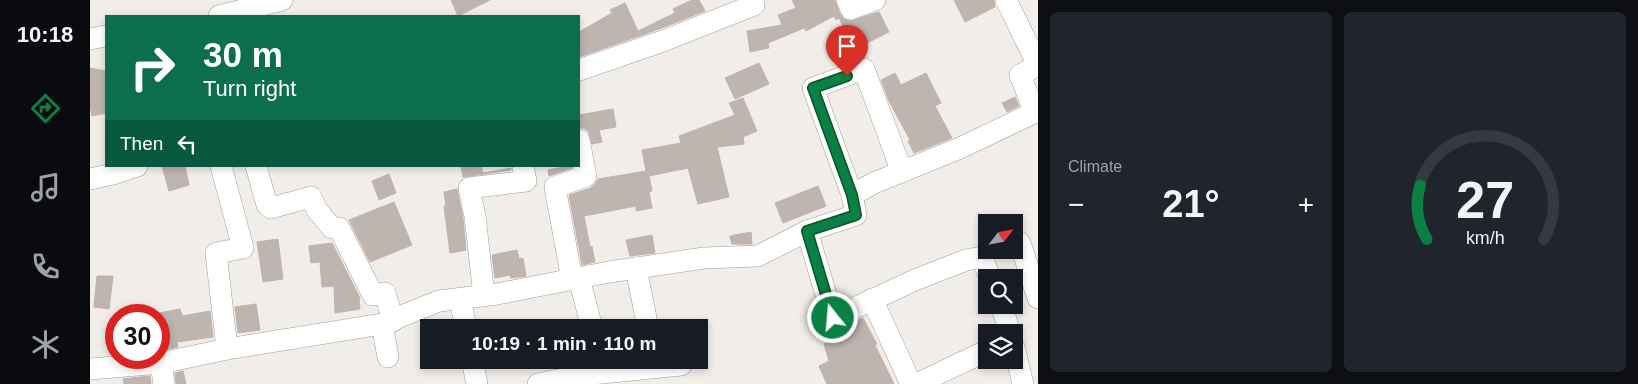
<!DOCTYPE html>
<html lang="en">
<head>
<meta charset="utf-8">
<style>
	body { margin:0; font-family:Helvetica,sans-serif; background:#20242c; color:#f1f3f6; height:100vh; display:flex; flex-direction:column; font-size:19px; white-space:nowrap }
	* { box-sizing:border-box; margin:0 }
	p { font-size:16px; color:#9ea1a6 }
	.icon { flex:none; width:28px; height:28px; fill:none; stroke:currentColor; stroke-width:2; stroke-linecap:round; stroke-linejoin:round }
	.map { position:relative; flex:1; overflow:hidden }
	.side { display:flex; flex-direction:column; gap:12px; padding:12px; background:#0d0f14; width:600px }
	.side>* { flex:none }
	.banner { position:absolute; left:15px; top:15px; width:475px; height:152px; border-radius:0px; box-shadow:0 2px 8px #0003; background:#0b6e4f; color:#fff; overflow:hidden }
	.needle { width:32px; rotate:58deg }
	.controls { position:absolute; left:888px; top:214px; display:grid; gap:10px }
	.controls a { display:grid; place-items:center; width:45px; height:45px; border-radius:0px; background:#171b24; box-shadow:0 2px 8px #0003; font-size:25px }
	.speed { position:absolute; left:15px; top:304px; display:flex; gap:10px; font-size:25px; font-weight:700; text-align:center }
	.speed>* { display:grid; place-content:center; width:65px; height:65px; border-radius:50%; background:#171b24; box-shadow:0 2px 8px #0003; line-height:1 }
	.speed .limit { border:8px solid #d22; background:#fff; color:#111 }
	.pin { position:absolute; display:grid; place-items:center; width:42px; height:42px; color:#fff; margin:-51px -21px; border-radius:50% 50% 50% 0; rotate:-45deg; box-shadow:0 0 5px #0007 }
	.pin .icon { rotate:45deg }
	.me { position:absolute; width:55px; margin:-28px; rotate:343deg; stroke-linejoin:round; filter:drop-shadow(0 0 4px #0008) }
	.turn { display:flex; align-items:center; gap:18px; height:105px; padding:0 15px; font-size:22px }
	.turn .icon { width:65px; height:65px; stroke-width:2.5 }
	.turn b { display:block; font-size:35px; line-height:42px }
	.then { display:flex; align-items:center; height:48px; padding:0 15px; background:#0003; gap:10px; font-size:19px }
	.big { font-size:38px; font-weight:700; line-height:1.1 }
	.side .widget { flex:1; display:flex; flex-direction:column; justify-content:center; gap:8px; min-width:0; padding:0 18px; border-radius:8px; background:#20242c }
	.side .dial { align-items:center; gap:0 }
	.dial svg { height:130px; overflow:visible; fill:none; stroke:#363941; stroke-width:7; stroke-linecap:round; text-anchor:middle }
	.dial text { fill:#f1f3f6; stroke:none }
	.heat { display:flex; justify-content:space-between; align-items:center; font-size:28px; direction:ltr }
	.side .tiles { flex:1; display:grid; gap:12px; grid-template-columns:repeat(2,1fr) }
	.trip { position:absolute; left:330px; top:319px; width:288px; height:50px; border-radius:0px; background:#171b24; box-shadow:0 2px 8px #0003; font-weight:700; line-height:50px; text-align:center }
	main { display:flex; flex:1; min-height:0 }
	.tabs { display:flex; flex-direction:column; width:90px; justify-content:space-around; align-items:center; background:#090b0e; color:#9ea1a6 }
	.tabs .icon { width:35px; height:35px }
	.tabs .current { color:#0b8043 }
	.tabs b { font-size:22px; color:#f1f3f6 }
	.map>svg:first-child { display:block }
</style>
</head>
<body>
<main>
<nav class="tabs">
<b>10:18</b>
<svg class="icon current" aria-label="directions" viewBox="0 0 24 24"><path d="M12 3l9 9-9 9-9-9zM9 14v-3h6M13 9l2 2-2 2"/></svg>
<svg class="icon" aria-label="music" viewBox="0 0 24 24"><path d="M9 18V5l10-2v13"/><circle cx="6" cy="18" r="3"/><circle cx="16" cy="16" r="3"/></svg>
<svg class="icon" aria-label="phone" viewBox="0 0 24 24"><path d="M5 4h4l2 5-3 2q2 4 5 5l2-3 5 2v4C11 20 4 13 5 4z"/></svg>
<svg class="icon" aria-label="climate" viewBox="0 0 24 24"><path d="M12 3v18M4 7l16 10M4 17L20 7"/></svg>
</nav>
<div class="map">
<svg width="948" height="384" viewBox="0 0 948 384">
	<rect width="100%" height="100%" fill="#f1ede9"/>
	<g fill="#beb5b1" stroke="#c2b2ac">
		<path d="M 361,0 L 400,0 L 368,16 Z"/>
		<path d="M 602,0 L 609,0 L 615,11 L 569,29 L 489,57 L 489,32 L 522,13 L 520,10 L 535,3 L 548,31 L 585,13 L 583,9 Z"/>
		<path d="M 702,0 L 745,0 L 750,14 L 754,19 L 760,21 L 789,12 L 799,32 L 765,49 L 749,18 L 746,20 L 744,16 L 716,31 L 714,28 L 678,43 L 679,48 L 660,52 L 657,31 L 692,25 L 688,15 L 706,8 Z"/>
		<path d="M 864,0 L 904,0 L 905,7 L 875,22 Z"/>
		<path d="M 669,63 L 679,84 L 645,99 L 635,78 Z"/>
		<path d="M 0,68 L 16,71 L 16,113 L 2,116 L 0,106 Z"/>
		<path d="M 805,73 L 811,85 L 836,73 L 851,103 L 845,106 L 862,138 L 824,153 L 818,141 L 820,140 L 799,101 L 791,80 Z"/>
		<path d="M 925,97 L 929,106 L 917,112 L 912,103 Z"/>
		<path d="M 653,98 L 667,131 L 653,137 L 654,144 L 627,147 L 639,197 L 608,204 L 598,168 L 559,176 L 562,191 L 559,192 L 562,208 L 546,211 L 546,206 L 494,216 L 500,247 L 502,246 L 505,262 L 492,265 L 479,195 L 501,188 L 505,184 L 508,179 L 556,171 L 552,150 L 591,143 L 589,136 L 645,115 L 639,103 Z"/>
		<path d="M 523,109 L 526,127 L 509,130 L 512,142 L 502,144 L 499,132 L 494,128 L 489,128 L 489,115 Z"/>
		<path d="M 72,166 L 95,166 L 99,185 L 79,191 Z"/>
		<path d="M 371,166 L 391,166 L 393,173 L 421,168 L 421,170 L 373,177 Z"/>
		<path d="M 478,166 L 481,166 L 482,168 L 459,176 L 458,170 Z"/>
		<path d="M 299,174 L 306,193 L 289,200 L 282,181 Z"/>
		<path d="M 728,186 L 736,206 L 693,223 L 685,203 Z"/>
		<path d="M 367,189 L 373,218 L 376,250 L 360,253 L 354,206 L 356,206 L 354,192 Z"/>
		<path d="M 304,202 L 322,245 L 280,262 L 259,220 Z"/>
		<path d="M 661,232 L 662,244 L 642,244 L 640,236 Z"/>
		<path d="M 562,235 L 565,253 L 540,256 L 536,240 Z"/>
		<path d="M 188,239 L 193,279 L 173,282 L 167,242 Z"/>
		<path d="M 242,243 L 270,298 L 269,298 L 270,309 L 245,313 L 244,286 L 232,287 L 230,262 L 221,263 L 219,246 Z"/>
		<path d="M 427,250 L 429,259 L 433,258 L 436,276 L 421,278 L 420,275 L 405,278 L 402,255 Z"/>
		<path d="M 7,276 L 23,276 L 19,309 L 4,307 Z"/>
		<path d="M 166,304 L 170,330 L 148,333 L 145,307 Z"/>
		<path d="M 90,309 L 92,316 L 120,311 L 123,337 L 87,342 L 88,347 L 69,351 L 69,313 Z"/>
		<path d="M 773,318 L 787,344 L 785,345 L 804,384 L 737,384 L 729,366 L 739,361 L 734,344 L 745,341 L 742,330 L 748,329 Z"/>
		<path d="M 93,371 L 96,384 L 86,384 L 85,373 Z"/>
		<path d="M 60,376 L 61,384 L 34,384 L 33,379 Z"/>
	</g>
	<g fill="none" stroke-linecap="round" stroke-linejoin="round">
		<defs>
			<g id="minor">
				<path d="M 757,0 L 761,9 L 785,0"/>
				<path d="M 916,0 L 948,65 L 930,75 L 945,113"/>
				<path d="M 129,16 L 192,0"/>
				<path d="M 0,39 L 16,36"/>
				<path d="M 489,70 L 573,41 L 664,5"/>
				<path d="M 131,166 L 153,248 L 126,253 L 137,349"/>
				<path d="M 166,166 L 177,205 L 181,208 L 221,197 L 227,210 L 242,228 L 249,228 L 283,295 L 295,293 L 303,321"/>
				<path d="M 0,179 L 23,174 L 47,166"/>
				<path d="M 762,195 L 723,88 L 774,69 L 812,172"/>
				<path d="M 717,231 L 743,318 L 825,280 L 876,260 L 892,257 L 900,278"/>
				<path d="M 924,242 L 929,242 L 931,246 L 948,298"/>
				<path d="M 546,268 L 558,328"/>
				<path d="M 489,278 L 502,328"/>
				<path d="M 482,280 L 465,187 L 496,176 L 489,140"/>
				<path d="M 394,296 L 385,216 L 379,188 L 436,181 L 433,166"/>
				<path d="M 370,299 L 376,328"/>
				<path d="M 782,299 L 821,384"/>
				<path d="M 911,305 L 920,332"/>
				<path d="M 292,324 L 298,357"/>
				<path d="M 924,347 L 933,384"/>
				<path d="M 382,360 L 387,384"/>
				<path d="M 71,363 L 74,384"/>
				<path d="M 0,369 L 71,363 L 137,349 L 292,324 L 349,301 L 407,294 L 519,272 L 614,258 L 668,256 L 717,231 L 766,215 L 762,195 L 784,183 L 870,148 L 948,111"/>
				<path d="M 448,384 L 492,375 L 591,365"/>
				<path d="M 827,384 L 896,351"/>
			</g>
		</defs>
		<use href="#minor" stroke="#9e9e9e" stroke-width="22"/>
		<use href="#minor" stroke="#fff" stroke-width="21"/>
	</g>
	<g fill="none" stroke-linecap="round" stroke-linejoin="round">
		<defs>
			<path id="route" d="M 743,318 L 717,231 L 766,215 L 762,195 L 723,88 L 757,76"/>
		</defs>
		<use href="#route" stroke="#07532c" stroke-width="12"/>
		<use href="#route" stroke="#0b8043" stroke-width="9"/>
	</g>
</svg>
<div class="controls">
<a><svg class="needle" viewBox="-14 -14 28 28"><path d="M0-13l5 13h-10z" fill="#e53935"/><path d="M0 13l5-13h-10z" fill="#9ea1a6"/></svg></a>
<a><svg class="icon" aria-label="search" viewBox="0 0 24 24"><circle cx="10" cy="10" r="6"/><path d="M15 15l6 6"/></svg></a>
<a><svg class="icon" aria-label="layers" viewBox="0 0 24 24"><path d="M12 4l9 5-9 5-9-5zM3 14l9 5 9-5"/></svg></a>
</div>
<div class="speed"><div class="limit">30</div></div>
<div class="pin" style="left:757px;top:76px;background:#d93025"><svg class="icon" aria-label="arrive" viewBox="0 0 24 24"><path d="M6 21V4h12l-3 4 3 4H6"/></svg></div>
<svg class="me" style="left:743px;top:318px" viewBox="-20 -20 40 40"><circle r="17" fill="#0b8043" stroke="#fff" stroke-width="3"/><path d="M0-11L8 9 0 5-8 9z" fill="#fff"/></svg>
<div class="trip">10:19 · 1 min · 110 m</div>
<div class="banner">
<div class="turn"><svg class="icon" aria-label="right" viewBox="0 0 24 24"><path d="M7 20v-9h11M14 6l5 5-5 5"/></svg><div><b>30 m</b>Turn right</div></div>
<div class="then">Then<svg class="icon" aria-label="left" viewBox="0 0 24 24"><path d="M17 20v-9H6M10 6l-5 5 5 5"/></svg></div>
</div>
</div>
<section class="side">
<div class="tiles">
<div class="widget"><p>Climate</p>
<div class="heat"><a>−</a><b class="big">21°</b><a>+</a></div>
</div>
<div class="widget dial"><svg viewBox="0 0 100 80">
<path d="M14 69A42 42 0 1 1 86 69"/>
<path d="M14 69A42 42 0 0 1 10 36" stroke="#0b8043"/>
<text x="50" y="56" font-size="32" font-weight="700">27</text>
<text x="50" y="72" font-size="11">km/h</text>
</svg></div>
</div>
</section>
</main>
</body>
</html>
